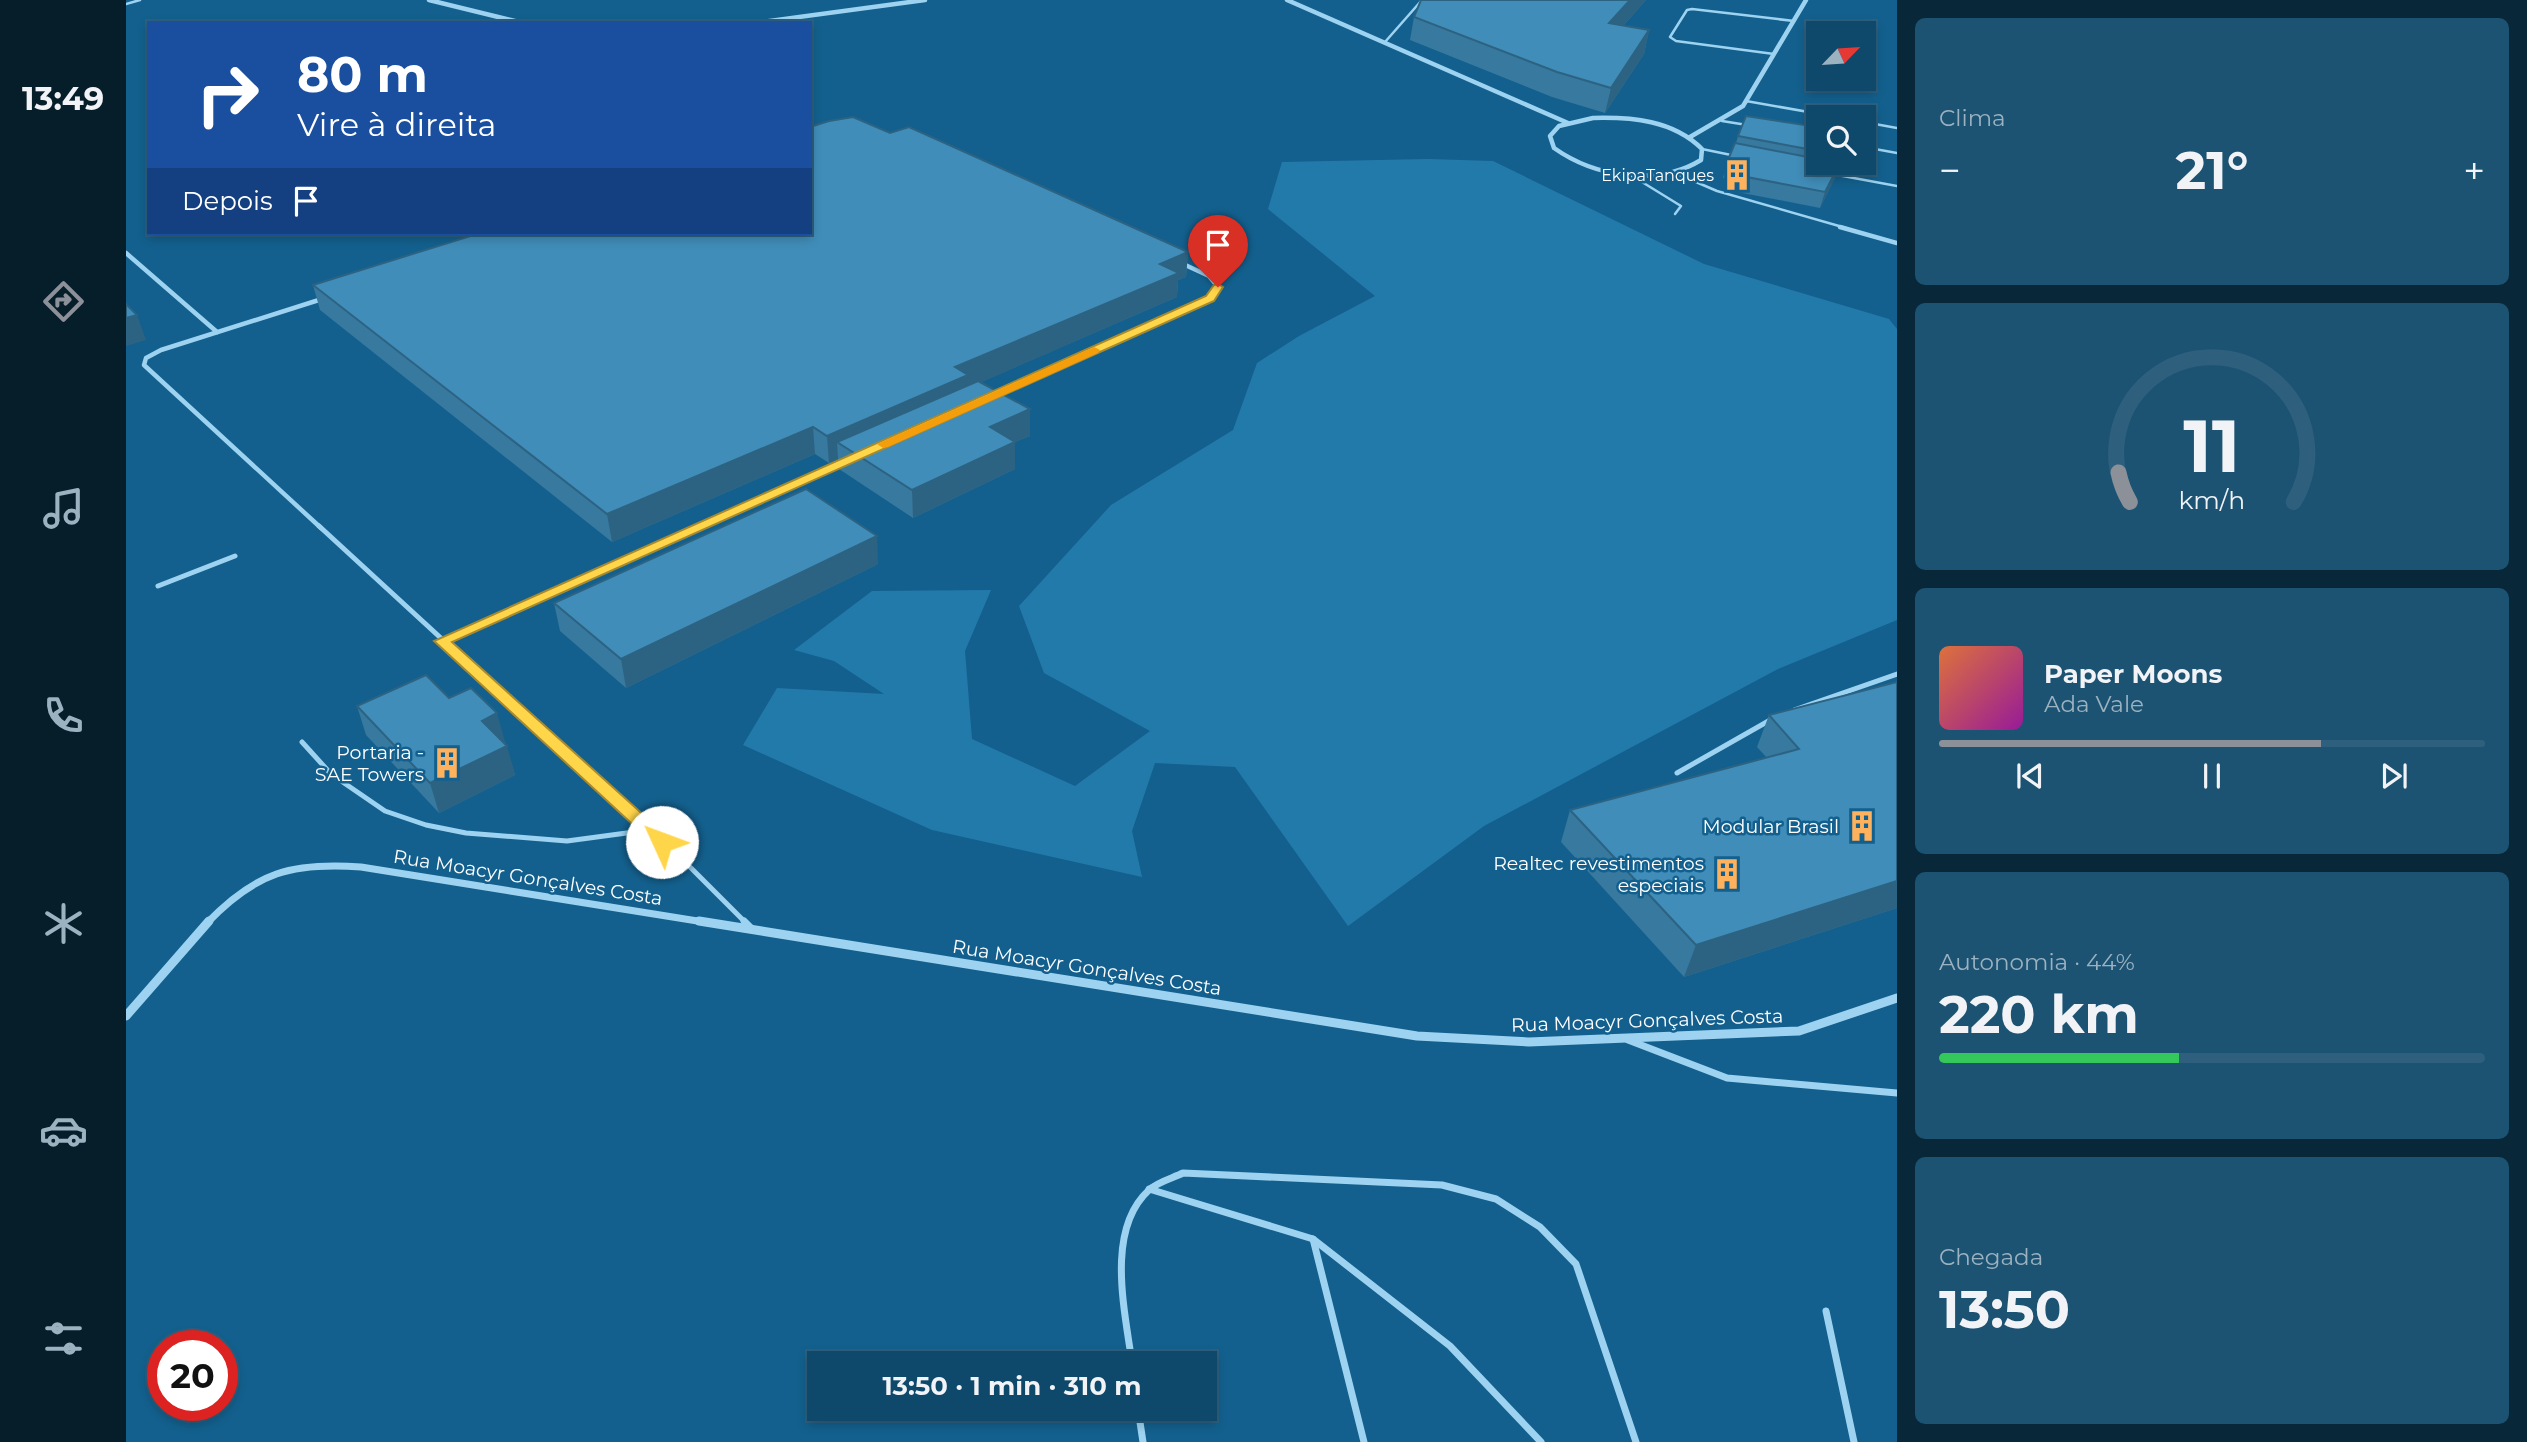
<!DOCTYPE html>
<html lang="pt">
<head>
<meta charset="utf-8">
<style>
	body { margin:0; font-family:Montserrat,sans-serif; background:#1c5272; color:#f1f3f6; height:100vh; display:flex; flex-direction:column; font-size:26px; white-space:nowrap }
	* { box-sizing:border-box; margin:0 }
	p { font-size:23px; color:#9bb2c1 }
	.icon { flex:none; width:38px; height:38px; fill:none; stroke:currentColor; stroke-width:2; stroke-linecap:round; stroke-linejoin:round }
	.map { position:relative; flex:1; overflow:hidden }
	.panel { display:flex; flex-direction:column; gap:18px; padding:18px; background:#08283a; width:630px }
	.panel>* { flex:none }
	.guide { position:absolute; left:21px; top:21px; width:665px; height:214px; border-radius:0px; box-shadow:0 4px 10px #0003,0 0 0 2px #2e607e; background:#1a4fa0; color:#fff; overflow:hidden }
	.needle { width:46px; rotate:65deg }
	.buttons { position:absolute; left:1680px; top:21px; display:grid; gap:14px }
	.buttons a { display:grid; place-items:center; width:70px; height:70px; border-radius:0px; background:#0e486a; box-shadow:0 4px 10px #0003,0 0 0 2px #2e607e; font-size:35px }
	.speed { position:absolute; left:21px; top:1330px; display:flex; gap:14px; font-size:35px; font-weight:700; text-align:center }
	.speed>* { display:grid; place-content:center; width:91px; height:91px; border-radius:50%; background:#0e486a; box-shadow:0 4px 10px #0003,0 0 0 2px #2e607e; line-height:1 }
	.speed .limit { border:10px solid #d22; background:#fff; color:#111 }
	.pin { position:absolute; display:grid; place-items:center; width:60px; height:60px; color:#fff; margin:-72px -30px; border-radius:50% 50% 50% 0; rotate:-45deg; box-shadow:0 0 7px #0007 }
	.pin .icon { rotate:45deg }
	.me { position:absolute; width:77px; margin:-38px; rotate:313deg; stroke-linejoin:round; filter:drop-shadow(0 0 5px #0008) }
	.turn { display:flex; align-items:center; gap:24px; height:147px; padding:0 35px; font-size:32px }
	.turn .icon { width:91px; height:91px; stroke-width:2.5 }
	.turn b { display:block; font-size:49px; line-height:60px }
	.then { display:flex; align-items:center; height:66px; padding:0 35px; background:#0003; gap:14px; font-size:26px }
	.big { font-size:52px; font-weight:700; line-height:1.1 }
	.panel .card { flex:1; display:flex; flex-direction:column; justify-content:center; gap:10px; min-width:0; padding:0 24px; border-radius:10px; background:#1c5272 }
	.panel .dial { align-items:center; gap:0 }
	.dial svg { height:182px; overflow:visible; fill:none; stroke:#2e607e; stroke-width:7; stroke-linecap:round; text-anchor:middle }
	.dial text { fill:#f1f3f6; stroke:none }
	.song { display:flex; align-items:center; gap:21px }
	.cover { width:84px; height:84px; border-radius:10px; background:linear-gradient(135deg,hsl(20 70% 55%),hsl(300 70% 35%)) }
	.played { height:7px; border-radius:4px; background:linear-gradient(90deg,#8c9099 70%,#2e607e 70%) }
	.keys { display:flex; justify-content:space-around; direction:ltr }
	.heat { display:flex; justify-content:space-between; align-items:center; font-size:38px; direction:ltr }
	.charge { height:10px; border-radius:5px; background:linear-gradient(90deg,#34c759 44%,#2e607e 0) }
	.trip { position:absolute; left:681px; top:1351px; width:410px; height:70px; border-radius:0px; background:#0e486a; box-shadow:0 4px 10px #0003,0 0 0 2px #2e607e; font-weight:700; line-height:70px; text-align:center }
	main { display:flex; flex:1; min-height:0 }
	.menu { display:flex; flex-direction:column; width:126px; justify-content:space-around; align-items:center; background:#061d2a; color:#9bb2c1 }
	.menu .icon { width:49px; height:49px }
	.menu .current { color:#8c9099 }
	.menu b { font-size:32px; color:#f1f3f6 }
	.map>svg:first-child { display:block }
</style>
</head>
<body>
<main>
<nav class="menu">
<b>13:49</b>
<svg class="icon current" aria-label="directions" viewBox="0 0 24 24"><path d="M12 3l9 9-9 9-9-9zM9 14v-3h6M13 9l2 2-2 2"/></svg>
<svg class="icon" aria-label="music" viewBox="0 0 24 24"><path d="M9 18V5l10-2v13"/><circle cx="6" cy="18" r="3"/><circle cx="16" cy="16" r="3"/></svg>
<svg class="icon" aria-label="phone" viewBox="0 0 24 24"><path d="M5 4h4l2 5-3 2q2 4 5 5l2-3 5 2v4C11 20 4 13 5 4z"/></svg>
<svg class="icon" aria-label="climate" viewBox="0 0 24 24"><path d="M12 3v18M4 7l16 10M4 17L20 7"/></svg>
<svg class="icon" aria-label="car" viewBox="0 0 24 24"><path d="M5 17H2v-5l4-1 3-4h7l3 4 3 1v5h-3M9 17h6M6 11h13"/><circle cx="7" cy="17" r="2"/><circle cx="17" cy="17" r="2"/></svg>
<svg class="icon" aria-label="filters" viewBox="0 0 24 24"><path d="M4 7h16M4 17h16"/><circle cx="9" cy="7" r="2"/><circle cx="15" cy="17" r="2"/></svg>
</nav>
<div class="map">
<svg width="1771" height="1442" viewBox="0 0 1771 1442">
	<rect width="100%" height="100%" fill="#13608e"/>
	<path fill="#227aab" d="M 1302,159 L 1367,161 L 1578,264 L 1763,319 L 1771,329 L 1771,620 L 1652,669 L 1358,826 L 1222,926 L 1109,767 L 1029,763 L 1006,831 L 1016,877 L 806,830 L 617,745 L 651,688 L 758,694 L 708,661 L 668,650 L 746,591 L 865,590 L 839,651 L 846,739 L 949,786 L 1024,731 L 918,673 L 893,606 L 985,505 L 1107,430 L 1131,363 L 1173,336 L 1249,296 L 1142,209 L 1156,162 Z"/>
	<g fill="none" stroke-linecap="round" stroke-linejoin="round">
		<g stroke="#9dd3f1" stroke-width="2.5">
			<path d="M 0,4 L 14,0"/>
			<path d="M 1259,42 L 1296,0"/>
			<path d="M 1648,54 L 1550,41 L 1544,37 L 1561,10 L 1566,9 L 1668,21"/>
			<path d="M 1620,101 L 1711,117"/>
			<path d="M 1596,121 L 1621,125"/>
			<path d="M 1738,122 L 1771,128"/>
			<path d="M 1738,147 L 1771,153"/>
			<path d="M 1576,149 L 1610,156"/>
			<path d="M 1549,173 L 1591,191 L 1720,228"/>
			<path d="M 1503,174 L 1555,206 L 1549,214"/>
			<path d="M 1706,174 L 1771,186"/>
		</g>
		<g stroke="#9dd3f1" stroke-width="4.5">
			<path d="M 1714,227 L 1771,243"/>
			<path d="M 0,253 L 91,332"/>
			<path d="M 868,395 L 1084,298 L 1092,287 L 1083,276 L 1055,263"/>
			<path d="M 195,528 L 18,365 L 20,358 L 35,350 L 196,299"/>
			<path d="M 569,528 L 719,461"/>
		</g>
		<g stroke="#9dd3f1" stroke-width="5">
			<path d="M 193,526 L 565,868 L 620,923"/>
			<path d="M 32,586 L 109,556"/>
			<path d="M 316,641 L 573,526"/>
			<path d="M 1668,710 L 1771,674"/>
			<path d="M 176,742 L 205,774 L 259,811 L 300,825 L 340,833 L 441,841 L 523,830"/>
			<path d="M 1551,773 L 1646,719"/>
		</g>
		<g stroke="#9dd3f1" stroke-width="7">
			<path d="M 618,921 L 626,929"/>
			<path d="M 1502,1040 L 1601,1078 L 1771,1093"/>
			<path d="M 1023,1189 L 1187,1239 L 1324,1346 L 1415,1442"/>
			<path d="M 1187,1239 L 1238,1442"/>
			<path d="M 1700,1311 L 1728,1442"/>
			<path d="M 1006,1363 C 999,1311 979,1230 1023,1190 C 1031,1182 1047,1178 1057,1173 L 1316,1185 L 1370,1199 L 1414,1227 L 1450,1264 L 1510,1442"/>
			<path d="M 1012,1409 L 1017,1442"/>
		</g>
		<g stroke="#9dd3f1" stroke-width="4.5">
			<path d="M 303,0 L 397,23"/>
			<path d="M 1161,0 L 1442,123"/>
			<path d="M 628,23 L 799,0"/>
			<path d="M 1467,118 C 1506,117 1547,120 1576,149 L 1575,160 C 1531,187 1469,177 1428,148 L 1424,136 L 1433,126 Z"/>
			<path d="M 1564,137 L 1617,106 L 1680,0"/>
		</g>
		<path stroke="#9dd3f1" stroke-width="7" d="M 81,923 C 130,872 166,862 235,867 L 584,923"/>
		<g stroke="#9dd3f1" stroke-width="9">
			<path d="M 573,921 L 1291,1036 L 1403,1042 L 1673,1031 L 1771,998"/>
			<path d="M 0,1016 L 83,921"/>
		</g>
	</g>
	<g fill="#37799f">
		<path d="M 1295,0 L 1520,0 L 1497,26 L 1523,30 L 1518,54 L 1479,113 L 1426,97 L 1284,40 L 1288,17 Z"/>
		<path d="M 1692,127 L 1692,163 L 1716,163 L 1694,208 L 1601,190 L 1604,179 L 1597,178 L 1601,162 L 1610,143 L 1612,136 Z"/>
		<path d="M 764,133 L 1062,252 L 1060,277 L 1052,280 L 1051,297 L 855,382 L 904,409 L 904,436 L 889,442 L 889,469 L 787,518 L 713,469 L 712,459 L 703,463 L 689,454 L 486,542 L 194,310 L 187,285 L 684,233 Z"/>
		<path d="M 752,564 L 500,688 L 434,631 L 428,603 Z"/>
		<path d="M 1771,682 L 1771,908 L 1558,977 L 1435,842 L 1444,810 L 1641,758 L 1631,747 L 1643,715 Z"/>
		<path d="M 323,698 L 379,742 L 389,775 L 313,813 L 240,735 L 231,706 Z"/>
	</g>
	<g fill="#2d6382">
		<path d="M 1504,0 L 1520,0 L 1478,47 L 1483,23 Z"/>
		<path d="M 1523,30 L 1518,54 L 1479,113 L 1485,88 Z"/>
		<path d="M 1714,163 L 1709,178 L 1694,208 L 1699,192 Z"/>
		<path d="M 1062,252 L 1060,277 L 1052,280 L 1051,297 L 842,388 L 711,442 L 712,459 L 703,463 L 701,436 L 829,367 L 1034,264 Z"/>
		<path d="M 11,315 L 20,340 L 0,346 L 0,318 Z"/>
		<path d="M 904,409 L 904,436 L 889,442 L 889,469 L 787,518 L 786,490 L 864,427 Z"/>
		<path d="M 687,427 L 689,454 L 486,542 L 481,514 Z"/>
		<path d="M 751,536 L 752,564 L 500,688 L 495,659 Z"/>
		<path d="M 371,713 L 379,742 L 363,750 L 356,721 Z"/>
		<path d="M 381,746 L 389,775 L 313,813 L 304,783 Z"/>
		<path d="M 1771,881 L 1771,908 L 1558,977 L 1570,945 Z"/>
	</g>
	<g fill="#408db9" stroke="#2d6382" stroke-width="2">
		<path d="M 1295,0 L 1504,0 L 1483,23 L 1523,30 L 1485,88 L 1431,72 L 1288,17 Z"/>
		<path d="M 1620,116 L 1692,127 L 1692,151 L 1612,136 Z"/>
		<path d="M 727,117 L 764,133 L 783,127 L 1062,252 L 1034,264 L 1053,273 L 829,367 L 842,375 L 701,436 L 687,427 L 481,514 L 187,285 L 354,233 L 684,233 L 684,127 L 703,121 Z"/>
		<path d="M 1609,143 L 1692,159 L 1692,163 L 1714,163 L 1699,192 L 1605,174 L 1611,164 L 1601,162 Z"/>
		<path d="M 0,304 L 11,315 L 0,318 Z"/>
		<path d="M 852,381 L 904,409 L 864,427 L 889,442 L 786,490 L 711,442 Z"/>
		<path d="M 680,489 L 751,536 L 495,659 L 428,603 Z"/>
		<path d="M 300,675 L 323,698 L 345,688 L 371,713 L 356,721 L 381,746 L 304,783 L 231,706 Z"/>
		<path d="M 1771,682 L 1771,881 L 1570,945 L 1444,810 L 1673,749 L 1643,715 Z"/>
	</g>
	<path fill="#ffd54a" stroke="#a68a30" stroke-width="2" d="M 1092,284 L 1097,287 L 1088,301 L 326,642 L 542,837 L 544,842 L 542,846 L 530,846 L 308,641 L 1080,296 L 1088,285 Z"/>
	<path fill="#f59e0b" d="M 968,347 L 974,350 L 972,353 L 762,447 L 757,448 L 751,444 Z"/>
	<defs>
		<symbol id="building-bare" viewBox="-9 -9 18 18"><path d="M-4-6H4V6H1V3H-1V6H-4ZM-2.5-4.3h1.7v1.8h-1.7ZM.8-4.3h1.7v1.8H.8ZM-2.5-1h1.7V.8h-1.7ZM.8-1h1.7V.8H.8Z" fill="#ffb25d" stroke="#13608e" stroke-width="2.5" paint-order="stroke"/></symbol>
	</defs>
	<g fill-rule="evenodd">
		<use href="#building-bare" x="1589" y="153" width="44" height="44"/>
		<use href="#building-bare" x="299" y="741" width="44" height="44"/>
		<use href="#building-bare" x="1714" y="804" width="44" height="44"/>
		<use href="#building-bare" x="1579" y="852" width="44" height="44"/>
	</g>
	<g text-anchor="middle" stroke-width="5" stroke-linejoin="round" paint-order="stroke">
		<g font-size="16" fill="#fff" stroke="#13608e" text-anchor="end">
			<text x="1588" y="181">EkipaTanques</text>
		</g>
		<g font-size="19" fill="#fff" stroke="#13608e" text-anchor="end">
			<text x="298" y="759">Portaria -<tspan x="298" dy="22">SAE Towers</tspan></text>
			<text x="1713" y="833">Modular Brasil</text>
			<text x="1578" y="870">Realtec revestimentos<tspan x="1578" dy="22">especiais</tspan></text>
		</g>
		<g font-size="19" fill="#fff" stroke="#13608e">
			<text transform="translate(402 877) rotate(9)" y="7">Rua Moacyr Gonçalves Costa</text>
			<text transform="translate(961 967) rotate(9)" y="7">Rua Moacyr Gonçalves Costa</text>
			<text transform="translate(1521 1020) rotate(-2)" y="7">Rua Moacyr Gonçalves Costa</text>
		</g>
	</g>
</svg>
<div class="buttons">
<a><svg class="needle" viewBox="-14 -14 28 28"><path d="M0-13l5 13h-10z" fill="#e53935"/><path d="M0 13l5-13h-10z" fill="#9bb2c1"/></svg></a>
<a><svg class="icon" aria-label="search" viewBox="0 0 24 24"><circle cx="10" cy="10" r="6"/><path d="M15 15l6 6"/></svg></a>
</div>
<div class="speed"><div class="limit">20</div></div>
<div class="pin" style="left:1092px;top:287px;background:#d93025"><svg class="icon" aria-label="arrive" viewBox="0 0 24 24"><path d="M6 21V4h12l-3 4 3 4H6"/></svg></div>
<svg class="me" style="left:536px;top:842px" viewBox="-20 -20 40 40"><circle r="19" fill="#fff"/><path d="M0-13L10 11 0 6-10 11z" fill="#ffd54a"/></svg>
<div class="trip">13:50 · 1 min · 310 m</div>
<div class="guide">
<div class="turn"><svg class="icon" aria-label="right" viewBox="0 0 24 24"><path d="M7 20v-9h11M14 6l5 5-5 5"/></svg><div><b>80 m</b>Vire à direita</div></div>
<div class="then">Depois<svg class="icon" aria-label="arrive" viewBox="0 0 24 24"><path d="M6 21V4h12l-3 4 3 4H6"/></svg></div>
</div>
</div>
<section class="panel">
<div class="card"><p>Clima</p>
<div class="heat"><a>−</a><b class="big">21°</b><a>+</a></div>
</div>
<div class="card dial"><svg viewBox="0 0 100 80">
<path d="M14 69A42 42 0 1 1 86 69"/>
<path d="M14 69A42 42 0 0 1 9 56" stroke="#8c9099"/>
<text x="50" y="56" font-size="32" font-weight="700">11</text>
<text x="50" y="72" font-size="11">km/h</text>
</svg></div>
<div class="card">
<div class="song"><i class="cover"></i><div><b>Paper Moons</b><p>Ada Vale</p></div></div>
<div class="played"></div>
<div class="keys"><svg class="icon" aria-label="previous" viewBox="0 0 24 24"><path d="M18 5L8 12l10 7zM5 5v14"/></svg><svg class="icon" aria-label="pause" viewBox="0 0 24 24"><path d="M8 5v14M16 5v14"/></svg><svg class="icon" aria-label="next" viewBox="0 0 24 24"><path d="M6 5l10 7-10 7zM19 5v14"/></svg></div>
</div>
<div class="card"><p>Autonomia · 44%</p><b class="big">220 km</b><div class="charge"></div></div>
<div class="card"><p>Chegada</p><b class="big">13:50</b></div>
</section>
</main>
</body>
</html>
